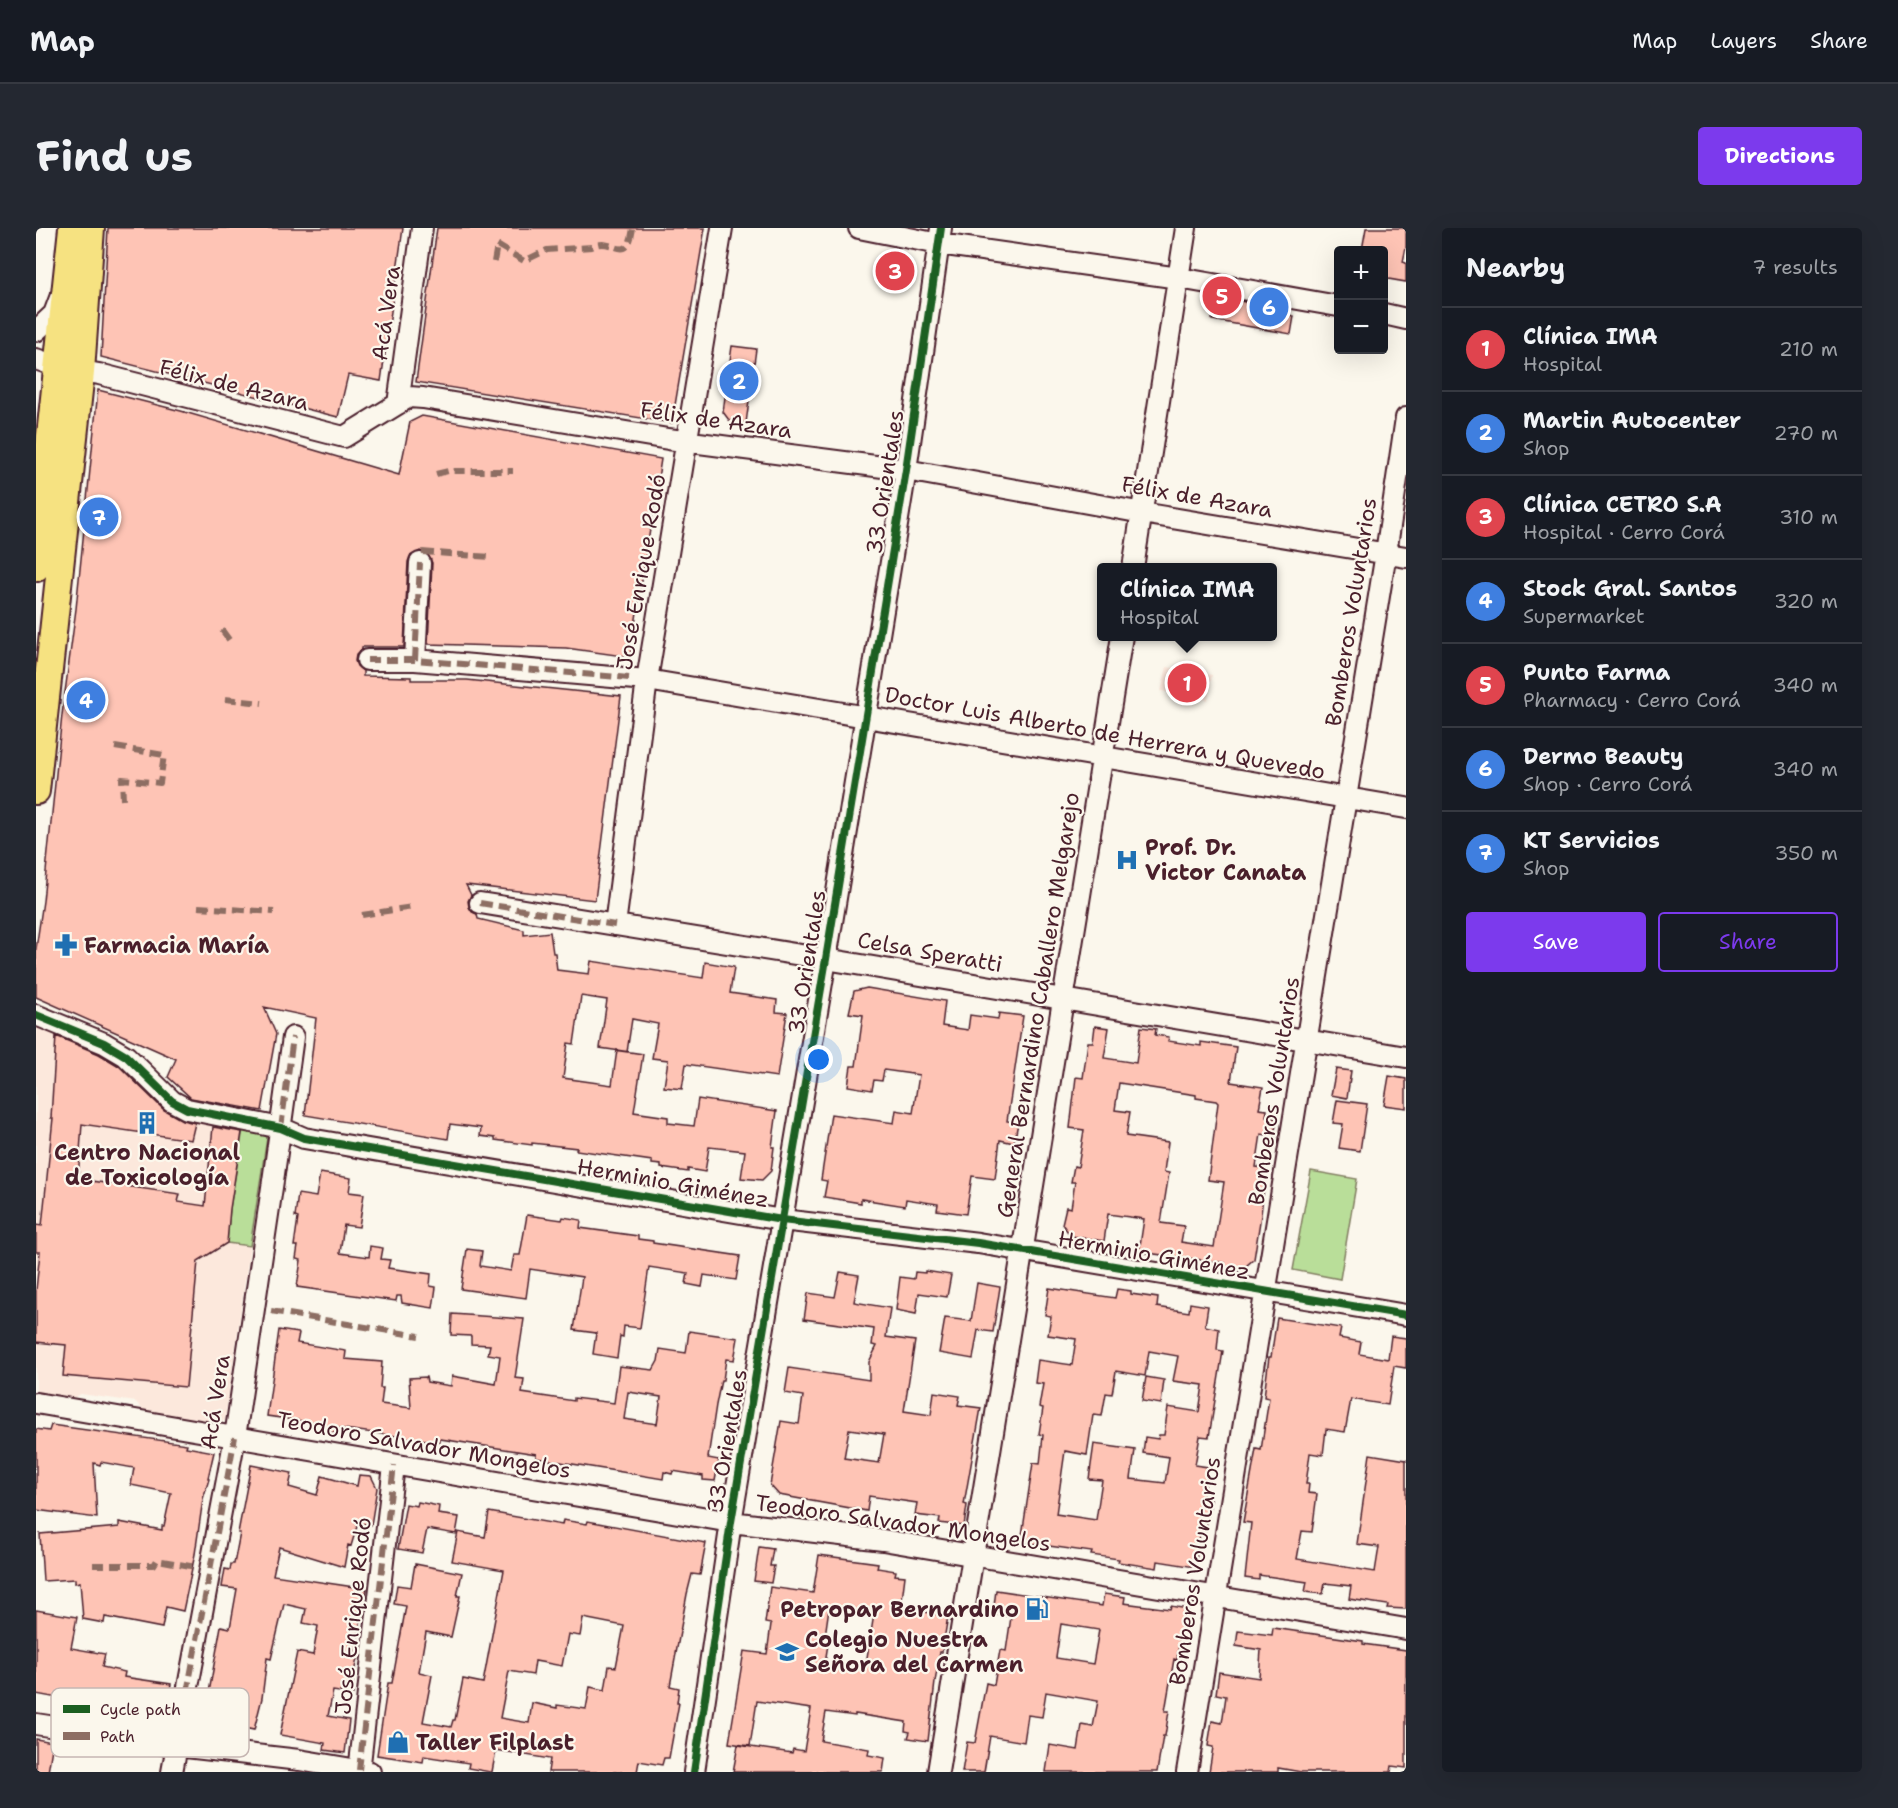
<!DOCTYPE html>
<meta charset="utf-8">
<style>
body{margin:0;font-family:"Shantell Sans",sans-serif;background:#242831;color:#f1f3f6}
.controls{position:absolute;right:18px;top:18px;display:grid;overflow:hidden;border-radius:6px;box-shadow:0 6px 24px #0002}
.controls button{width:54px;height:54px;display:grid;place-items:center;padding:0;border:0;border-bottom:2px solid #363941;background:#171b24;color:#f1f3f6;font:30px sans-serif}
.you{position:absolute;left:783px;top:832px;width:21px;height:21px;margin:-15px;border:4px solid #fff;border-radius:50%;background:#1a73e8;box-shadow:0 0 0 9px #1a73e833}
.badge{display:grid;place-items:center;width:39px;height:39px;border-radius:50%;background:#7c3aed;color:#fff;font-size:20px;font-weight:700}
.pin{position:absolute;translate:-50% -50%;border:3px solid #fff;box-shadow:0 2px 6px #0006}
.popup{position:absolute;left:1061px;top:335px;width:180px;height:78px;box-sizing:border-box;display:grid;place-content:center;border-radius:6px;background:#171b24;filter:drop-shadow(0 2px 4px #0005);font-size:20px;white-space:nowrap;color:#9ea1a6}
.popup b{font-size:22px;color:#f1f3f6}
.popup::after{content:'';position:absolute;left:50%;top:100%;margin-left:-12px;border:12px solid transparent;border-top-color:#171b24}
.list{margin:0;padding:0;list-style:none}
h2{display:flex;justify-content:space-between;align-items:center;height:78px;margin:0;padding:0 24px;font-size:26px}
h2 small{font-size:20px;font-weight:400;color:#9ea1a6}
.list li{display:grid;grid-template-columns:39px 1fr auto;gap:18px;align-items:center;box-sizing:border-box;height:84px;padding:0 24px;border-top:2px solid #363941}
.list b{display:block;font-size:22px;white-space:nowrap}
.list p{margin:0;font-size:20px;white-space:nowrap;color:#9ea1a6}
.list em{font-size:20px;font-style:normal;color:#9ea1a6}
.actions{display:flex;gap:12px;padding:18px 24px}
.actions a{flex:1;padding:14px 0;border:2px solid #7c3aed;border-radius:6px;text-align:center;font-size:21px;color:#7c3aed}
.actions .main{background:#7c3aed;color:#fff}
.map{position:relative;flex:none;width:1370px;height:1544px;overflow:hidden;border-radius:6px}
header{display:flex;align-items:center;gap:36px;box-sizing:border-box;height:84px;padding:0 30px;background:#171b24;border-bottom:2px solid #363941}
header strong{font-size:28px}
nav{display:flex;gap:33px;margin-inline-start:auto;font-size:21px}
.intro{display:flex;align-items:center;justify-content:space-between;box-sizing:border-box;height:144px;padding:0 36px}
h1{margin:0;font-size:42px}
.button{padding:15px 27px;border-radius:6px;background:#7c3aed;color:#fff;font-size:21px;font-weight:700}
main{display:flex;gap:36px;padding:0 36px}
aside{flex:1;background:#171b24;border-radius:6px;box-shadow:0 6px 24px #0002}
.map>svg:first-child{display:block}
</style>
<header>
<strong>Map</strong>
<nav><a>Map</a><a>Layers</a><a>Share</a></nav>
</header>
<div class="intro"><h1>Find us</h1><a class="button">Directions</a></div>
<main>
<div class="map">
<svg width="1370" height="1544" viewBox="0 0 1370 1544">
<rect width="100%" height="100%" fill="#fbf7ec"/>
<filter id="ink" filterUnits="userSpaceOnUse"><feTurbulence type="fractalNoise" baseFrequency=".0167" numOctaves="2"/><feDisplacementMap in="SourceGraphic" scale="12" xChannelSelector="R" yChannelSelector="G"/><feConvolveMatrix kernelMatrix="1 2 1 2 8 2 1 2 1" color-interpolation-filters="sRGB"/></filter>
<g filter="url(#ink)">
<path fill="#fce8dc" d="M1131 439 1176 447 1172 472 1125 463Z
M0 799 66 825 86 837 207 901 194 981 191 1014 214 1018 189 1192 183 1195 108 1183 100 1174 45 1166 34 1171 0 1165Z"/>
<path fill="#b9de99" stroke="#827e62" stroke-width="1.5" d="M207 901 229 904 231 910 214 1018 191 1015 194 981Z
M1275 943 1321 951 1304 1051 1257 1042Z"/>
<path fill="#fec4b5" stroke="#4a1f2b" stroke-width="1.5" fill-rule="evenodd" d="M72 0H367L345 153 312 147 302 189 65 129Z
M401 0H669L636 195 380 154Z
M1330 0H1370V19L1367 34 1370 35V54L1347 50V22H1326Z
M1180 69 1244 80 1243 85 1258 88 1255 106 1176 92Z
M696 118 720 121 710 195 693 192 687 184Z
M62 162 145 183 363 247 374 194 386 188 625 231 594 429 530 420 392 416 396 335 391 325 384 323 374 328 372 334 368 419H326V421L320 427 319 433 321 438 327 443V448L375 449V452H431L585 468 559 672 430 657 435 667 432 673 433 679 436 684 441 686 442 691 488 702V707L514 704 517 725H519L521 742 553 746 555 733 667 750 669 734 698 739 694 765 741 772 740 784 751 785 741 849 650 836 646 861 628 859 632 832 616 830 622 796 596 791 591 824 564 820 571 772 545 768 538 816 532 815 527 850 576 857 581 822 607 826 598 884 632 889V895L658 898 662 871 741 883 736 919H738L735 943 726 952 705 950 709 923 673 919 669 944 652 941V944L625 940V937L616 936V933L540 922 541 920 496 915V917L459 912V910L444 908 445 900 414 896 412 911 269 887 280 790 228 779 240 806 226 883 155 870 132 849 140 831 0 769V721L7 673 26 487 40 381Z
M831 760 909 773 906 798 932 802 934 787 962 791 963 785 987 788 971 893 982 895 978 915 964 912 959 951 936 948 930 986 901 982 902 976 870 971 869 978 825 971V975L788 969 791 953 785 952 795 886 858 895 860 882 877 885 883 847 848 842 846 853 838 852 836 862 812 858 815 838H820L827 787 813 785 818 763Z
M1059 798 1073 800 1068 830 1100 835 1105 799 1120 801 1119 807 1133 809 1132 813 1165 818V814L1200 819 1195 854 1227 859 1223 881 1231 882 1230 889 1241 891 1238 908 1225 906 1220 939 1230 940 1225 987 1218 1031 1204 1043 1189 1040V1035L1103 1024 1108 991 1072 986 1068 1013 1035 1008 1026 996 1030 979 1035 980 1039 954H1035L1038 938 1042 939 1048 902 1034 900 1040 849 1047 850 1052 814H1057ZM1083 855 1160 867V870L1180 873 1182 875 1172 952 1188 954 1178 1019 1145 1014 1148 998 1125 995 1133 945 1128 944 1132 914 1090 908 1094 884 1079 882Z
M20 808 63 826 83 838 128 882 146 892 159 895 155 912 46 896 42 951 144 966 142 974 169 978 177 899 206 904 194 981 191 1015 162 1033 150 1159 27 1148 30 1117 0 1114V1062L4 1024H0V997L6 998 17 890H15Z
M1300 841 1315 843 1311 870 1295 867Z
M1353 848 1370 851V880L1348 877Z
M1301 872 1331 876 1324 923 1303 920 1307 896 1297 895Z
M284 945 315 950 313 964 328 966 323 999 308 997 304 1025 333 1029 334 1018 347 1020 345 1031 354 1032 352 1040 395 1046 394 1058 400 1059 397 1080 366 1075 365 1068H361L360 1073 261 1059 265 1032 260 1031 262 1018H258L262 990 259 989 262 966 280 969Z
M491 987 526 992 527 989 545 992 544 1000 602 1008V1011L617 1013V1015L704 1028 700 1052 668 1047 666 1059 650 1056 652 1045 613 1039 604 1100 588 1098 587 1109 584 1108 581 1130 557 1126 560 1105 538 1102 546 1049 494 1041 490 1070 425 1061 431 1021 446 1023 444 1038 475 1043 478 1027H484Z
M889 1043 915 1047 911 1069 883 1065 880 1086 860 1082 864 1049 878 1051 879 1044 889 1045Z
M804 1044 823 1047 818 1074 854 1080 850 1109 879 1113 868 1183 895 1187 898 1164 924 1168 922 1177 945 1180 928 1276 931 1277 928 1298 903 1295 904 1290 879 1287 881 1275 833 1268 831 1283 743 1267 734 1257 745 1193 763 1196 767 1168 749 1165 753 1140 833 1152V1134L841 1118 836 1117 838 1101 768 1091 772 1065 799 1069ZM813 1201 848 1206 843 1235 808 1230Z
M941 1055 964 1059 957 1104 942 1102 937 1131 903 1125 909 1090 935 1093Z
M1013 1060 1079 1070 1081 1061 1095 1063V1066L1122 1070 1121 1079 1153 1084 1154 1075 1172 1078 1169 1098 1183 1101 1181 1122 1187 1123 1173 1209 1164 1208 1159 1237 1172 1239 1167 1271 1175 1272 1169 1305H1164L1159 1339 1122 1333 1121 1340 1082 1334 1083 1331 1055 1327 1056 1324 985 1314 997 1235 1004 1236 1007 1207 1003 1206 1007 1180 1003 1179 1007 1156 999 1155 1002 1132 1036 1137 1040 1111 1012 1107 1015 1088 1009 1087ZM1113 1123 1142 1128 1137 1153 1167 1157 1163 1184 1132 1179 1128 1207H1123L1122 1211 1109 1209 1107 1225 1133 1229 1129 1255 1095 1251 1099 1222 1058 1216 1053 1251 1066 1252 1060 1292 1020 1286 1029 1223 1051 1227 1057 1187 1066 1188 1070 1165 1076 1166 1080 1143 1109 1148Z
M416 1086 488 1091 479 1150 488 1151 486 1165 538 1173V1170L578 1175 583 1138 617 1142 622 1133 624 1121 650 1125 653 1103 702 1110 698 1132 690 1131 687 1152H685L680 1177 672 1230 683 1232 679 1253 667 1252V1248L637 1243 636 1246 628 1244 627 1251 592 1245 500 1230V1226L404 1211V1214L301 1200 300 1205 286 1203 287 1196 231 1188 243 1102 263 1105 261 1115 310 1123 309 1131 346 1134 344 1160H347L345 1176 375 1180 373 1150 390 1149 391 1154 415 1158 416 1148 460 1156 464 1128 452 1126 454 1117 435 1116V1108L415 1107ZM592 1164 625 1169 621 1196 588 1191Z
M1241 1090 1305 1100 1303 1110 1325 1114 1323 1126 1352 1131 1355 1108 1370 1110V1140L1358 1138 1352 1177 1315 1171 1309 1204 1290 1201 1287 1227 1274 1225 1270 1256H1273L1272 1265 1281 1266 1276 1304 1266 1303 1261 1331 1339 1344 1343 1319 1321 1316 1334 1226 1370 1232V1381L1351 1380 1352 1377 1313 1371 1315 1358 1289 1355 1287 1366 1269 1364 1271 1354 1223 1347V1352L1209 1350 1215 1295 1207 1294 1220 1221 1225 1222 1233 1170 1228 1169 1233 1129H1235Z
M1110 1149 1128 1152 1125 1176 1106 1173Z
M15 1197 151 1216 150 1219 178 1224 172 1250 173 1251 167 1271 159 1326 147 1383 130 1379 126 1400 69 1389 68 1395 47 1391 44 1354 39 1355V1351L7 1353 4 1306 83 1299V1294L126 1302V1298H128L135 1265 95 1257 98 1240 65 1234 64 1237 58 1235 61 1290 0 1282V1201L13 1203Z
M215 1237 256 1245 253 1259 281 1267 286 1248 321 1258 323 1247 335 1248 341 1260 335 1297 322 1295 315 1318 312 1317 308 1339 243 1319 237 1347 331 1361 322 1407 320 1425 322 1426 317 1449V1466L297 1463 292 1488 313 1492 309 1525 288 1522 289 1515 244 1507 261 1424 277 1427 282 1398 267 1395 270 1381 248 1376 235 1431 231 1430 226 1470 218 1502 168 1492 185 1398 194 1400 201 1361 186 1359 189 1341 194 1342 195 1336H198L204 1305H202Z
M382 1274 403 1278 402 1286 423 1289 420 1306 391 1301 386 1325 362 1321 370 1276 381 1278Z
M453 1284 526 1297 527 1292 551 1296 552 1293 670 1315 664 1347 656 1346 651 1366 634 1458 643 1460 641 1475H643L633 1530H628L626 1537 603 1533 601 1544H512L514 1531 460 1522 456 1544H454L432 1540 433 1535 388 1528 387 1534 341 1527 352 1455H356L370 1378 358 1376 361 1357 375 1359 379 1336 426 1345 421 1368H424L415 1409 390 1404 383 1444 396 1447 387 1494 415 1499 417 1492H419L427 1451 447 1455 468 1342 416 1333 422 1304 449 1309ZM547 1390 588 1398 580 1439 573 1438 569 1462 554 1459 550 1481 521 1477V1480L496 1475 493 1495 464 1490 473 1443 497 1447 499 1433 526 1438 532 1406 544 1408Z
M723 1319 737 1321 734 1338H738L735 1355 718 1353Z
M783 1327 842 1335 841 1340 860 1343 859 1347 869 1348 865 1380 912 1388 906 1424H904L899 1454 892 1513 872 1510 874 1504 869 1503 870 1494 819 1486V1488L790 1484 785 1513 833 1521 832 1527 849 1530 847 1544H697L702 1517 756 1525 757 1521 768 1523 775 1481 721 1473 714 1518 693 1515 708 1423 731 1426 735 1396 729 1395 734 1359 777 1365ZM793 1380 838 1386 829 1442 789 1435 792 1416 788 1415Z
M960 1362 1066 1378 1068 1366 1089 1369 1088 1375 1134 1381 1135 1378 1152 1381 1147 1410 1144 1409 1141 1432 1138 1431 1129 1483H1133L1129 1508H1127L1121 1544H1010L1014 1517 1042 1522 1046 1497 1057 1499 1062 1473 1010 1464 1006 1489 992 1487 988 1514 954 1508 948 1544H926L931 1514 939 1515 950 1455 958 1457 964 1422 970 1423 975 1389 957 1386ZM1025 1396 1063 1402 1057 1436 1020 1430Z
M0 1382 41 1389 35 1420 69 1426 66 1439 89 1444 88 1449 135 1456 129 1490 0 1466Z
M1237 1400 1327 1413V1416L1370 1422V1540L1356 1538 1355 1544H1265L1242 1540V1544H1173L1177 1519 1172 1518 1176 1493 1186 1495 1190 1468 1180 1466 1183 1444 1223 1450 1225 1422 1200 1418 1202 1403 1236 1407Z
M0 1511 17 1514 12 1544H0Z"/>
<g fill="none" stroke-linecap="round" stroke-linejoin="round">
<g stroke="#4a1f2b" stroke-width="24">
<path id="minor" d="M823 0 903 16 1143 50 1302 78
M1348 86 1370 91
M0 103 18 86 24 70
M0 131 22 139 63 146 308 209 373 169 387 170 632 211 870 242 1118 287 1370 329
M362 176 386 0
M1097 340 1150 0
M331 432H379L611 452 1370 580
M379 432 384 335
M444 675 790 731 1370 829
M579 697 611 452 686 0
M0 787 68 815 90 828 136 873 151 881 245 900 268 910 746 992 942 1015 1370 1087
M0 1175 695 1294 847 1312 1370 1401
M0 1496 141 1518 263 1532 334 1544
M136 1544 199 1209 238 946 257 809
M323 1544 358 1237
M658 1544 695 1294 790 731 870 242 905 0
M902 1544 1086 408
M1151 1544 1350 325 1370 190"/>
</g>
<g stroke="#4a1f2b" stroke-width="30">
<path id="major" d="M0 340 36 0
M0 563 45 144 55 0"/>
</g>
<use href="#minor" stroke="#fbf7ec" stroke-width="20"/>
<use href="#major" stroke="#f6e281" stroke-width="26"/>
<path stroke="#8d6e63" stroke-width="6" stroke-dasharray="12 6" stroke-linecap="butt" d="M458 34 461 17 488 33 511 22 556 19C577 6 591 41 597 0
M400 246 412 243H477
M386 324 454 329
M186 402 194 413
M331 432H379L593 450
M379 432 384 335
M189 471 226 475
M79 519 128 527 124 555 86 551 87 572
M444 675 579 697
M162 679 238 684
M326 687 376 679
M245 900 257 809
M235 1083 383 1108
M57 1337H118L121 1332 160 1339
M141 1518 199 1209
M323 1542 358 1237"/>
<g stroke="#fbf7ec" stroke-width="11">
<path id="cycleway" d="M0 787 68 815 90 828 136 873 151 881 245 900 268 910 746 992 942 1015 1370 1087
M658 1544 695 1294 790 731 870 242 905 0"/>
</g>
<use href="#cycleway" stroke="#1b5e20" stroke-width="8"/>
</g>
</g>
<defs>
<g id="hospital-bare" transform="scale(1.8)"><path d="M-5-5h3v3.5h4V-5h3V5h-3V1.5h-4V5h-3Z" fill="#1f6fb2" stroke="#fbf7ec" stroke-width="2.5" paint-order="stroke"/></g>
<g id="pharmacy-bare" transform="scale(1.8)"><path d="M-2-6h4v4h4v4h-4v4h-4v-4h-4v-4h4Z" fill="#1f6fb2" stroke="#fbf7ec" stroke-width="2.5" paint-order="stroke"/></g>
<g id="building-bare" transform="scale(1.8)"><path d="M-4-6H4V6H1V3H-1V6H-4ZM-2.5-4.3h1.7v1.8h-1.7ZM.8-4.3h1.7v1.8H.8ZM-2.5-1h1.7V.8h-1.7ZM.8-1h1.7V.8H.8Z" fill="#1f6fb2" stroke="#fbf7ec" stroke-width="2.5" paint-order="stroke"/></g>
<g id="fuel-bare" transform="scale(1.8)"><path d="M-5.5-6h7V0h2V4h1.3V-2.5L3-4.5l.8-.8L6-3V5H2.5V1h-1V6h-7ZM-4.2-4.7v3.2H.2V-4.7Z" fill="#1f6fb2" stroke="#fbf7ec" stroke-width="2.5" paint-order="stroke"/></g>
<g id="school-bare" transform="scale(1.8)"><path d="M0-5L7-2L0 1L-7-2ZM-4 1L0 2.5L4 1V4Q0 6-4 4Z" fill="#1f6fb2" stroke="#fbf7ec" stroke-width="2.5" paint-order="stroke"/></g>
<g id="shop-bare" transform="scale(1.8)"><path d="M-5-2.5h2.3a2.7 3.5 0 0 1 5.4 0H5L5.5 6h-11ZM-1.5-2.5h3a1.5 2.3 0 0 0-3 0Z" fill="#1f6fb2" stroke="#fbf7ec" stroke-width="2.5" paint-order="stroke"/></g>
</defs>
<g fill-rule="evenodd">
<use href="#hospital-bare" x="1091" y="632"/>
<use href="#pharmacy-bare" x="30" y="717"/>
<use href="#building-bare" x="111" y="895"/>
<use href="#fuel-bare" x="1001" y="1381"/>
<use href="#school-bare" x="751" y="1424"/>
<use href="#shop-bare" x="362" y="1514"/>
</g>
<g text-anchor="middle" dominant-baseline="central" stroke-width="4.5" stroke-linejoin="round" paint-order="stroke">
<g font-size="22" fill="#4a1f2b" stroke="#fbf7ec">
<text transform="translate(350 85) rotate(-82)">Acá Vera</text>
<text transform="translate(198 157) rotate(14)">Félix de Azara</text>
<text transform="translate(680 192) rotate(8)">Félix de Azara</text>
<text transform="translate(849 254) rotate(-81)">33 Orientales</text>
<text transform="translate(1161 269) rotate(10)">Félix de Azara</text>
<text transform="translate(605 344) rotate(-80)">José Enrique Rodó</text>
<text transform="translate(1315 384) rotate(-81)">Bomberos Voluntarios</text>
<text transform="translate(1069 505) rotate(10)">Doctor Luis Alberto de Herrera y Quevedo</text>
<text transform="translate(894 724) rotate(10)">Celsa Speratti</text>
<text transform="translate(771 734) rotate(-81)">33 Orientales</text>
<text transform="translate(1002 777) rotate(-81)">General Bernardino Caballero Melgarejo</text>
<text transform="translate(1238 863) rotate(-81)">Bomberos Voluntarios</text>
<text transform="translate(637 955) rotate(10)">Herminio Giménez</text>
<text transform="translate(1118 1027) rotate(10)">Herminio Giménez</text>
<text transform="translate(179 1174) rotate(-81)">Acá Vera</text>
<text transform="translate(691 1213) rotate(-80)">33 Orientales</text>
<text transform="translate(388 1217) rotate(10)">Teodoro Salvador Mongelos</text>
<text transform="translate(867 1295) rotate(8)">Teodoro Salvador Mongelos</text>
<text transform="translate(1159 1343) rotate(-81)">Bomberos Voluntarios</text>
<text transform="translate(317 1388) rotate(-84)">José Enrique Rodó</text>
</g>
<g font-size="22" font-weight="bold" fill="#4a1f2b" stroke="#fbf7ec" text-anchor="start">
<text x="1109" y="619">Prof. Dr.<tspan x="1109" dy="25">Victor Canata</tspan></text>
<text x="48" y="717">Farmacia María</text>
<text x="111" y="924" text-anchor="middle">Centro Nacional<tspan x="111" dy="25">de Toxicología</tspan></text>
<text x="983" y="1381" text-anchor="end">Petropar Bernardino</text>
<text x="769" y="1411">Colegio Nuestra<tspan x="769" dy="25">Señora del Carmen</tspan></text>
<text x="380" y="1514">Taller Filplast</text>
</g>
</g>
<rect x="15" y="1460" width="198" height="69" rx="9" fill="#fbf7ec" stroke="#c6b6b2" stroke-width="1.5"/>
<rect x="27" y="1477" width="27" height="8" fill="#1b5e20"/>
<rect x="27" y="1504" width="27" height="8" fill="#8d6e63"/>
<g font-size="16" fill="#4a1f2b">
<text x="64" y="1487">Cycle path</text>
<text x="64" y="1514">Path</text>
</g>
</svg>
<div class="controls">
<button>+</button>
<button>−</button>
</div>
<div class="you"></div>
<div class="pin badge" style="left:1151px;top:455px;background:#e0444e">1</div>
<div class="popup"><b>Clínica IMA</b>Hospital</div>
<div class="pin badge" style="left:703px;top:153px;background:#3f7fe0">2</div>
<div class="pin badge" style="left:859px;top:43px;background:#e0444e">3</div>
<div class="pin badge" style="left:50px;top:472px;background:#3f7fe0">4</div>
<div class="pin badge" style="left:1186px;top:68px;background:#e0444e">5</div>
<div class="pin badge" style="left:1233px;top:79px;background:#3f7fe0">6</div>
<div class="pin badge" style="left:63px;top:289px;background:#3f7fe0">7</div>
</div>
<aside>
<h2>Nearby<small>7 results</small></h2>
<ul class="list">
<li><span class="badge" style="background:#e0444e">1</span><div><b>Clínica IMA</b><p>Hospital</p></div><em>210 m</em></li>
<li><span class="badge" style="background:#3f7fe0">2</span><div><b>Martin Autocenter</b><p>Shop</p></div><em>270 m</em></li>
<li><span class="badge" style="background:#e0444e">3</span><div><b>Clínica CETRO S.A</b><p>Hospital · Cerro Corá</p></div><em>310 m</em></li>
<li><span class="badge" style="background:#3f7fe0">4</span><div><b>Stock Gral. Santos</b><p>Supermarket</p></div><em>320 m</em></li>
<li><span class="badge" style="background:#e0444e">5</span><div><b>Punto Farma</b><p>Pharmacy · Cerro Corá</p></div><em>340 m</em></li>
<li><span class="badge" style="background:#3f7fe0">6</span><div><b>Dermo Beauty</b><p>Shop · Cerro Corá</p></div><em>340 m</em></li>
<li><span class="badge" style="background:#3f7fe0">7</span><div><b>KT Servicios</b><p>Shop</p></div><em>350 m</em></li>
</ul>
<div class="actions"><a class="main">Save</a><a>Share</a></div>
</aside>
</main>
